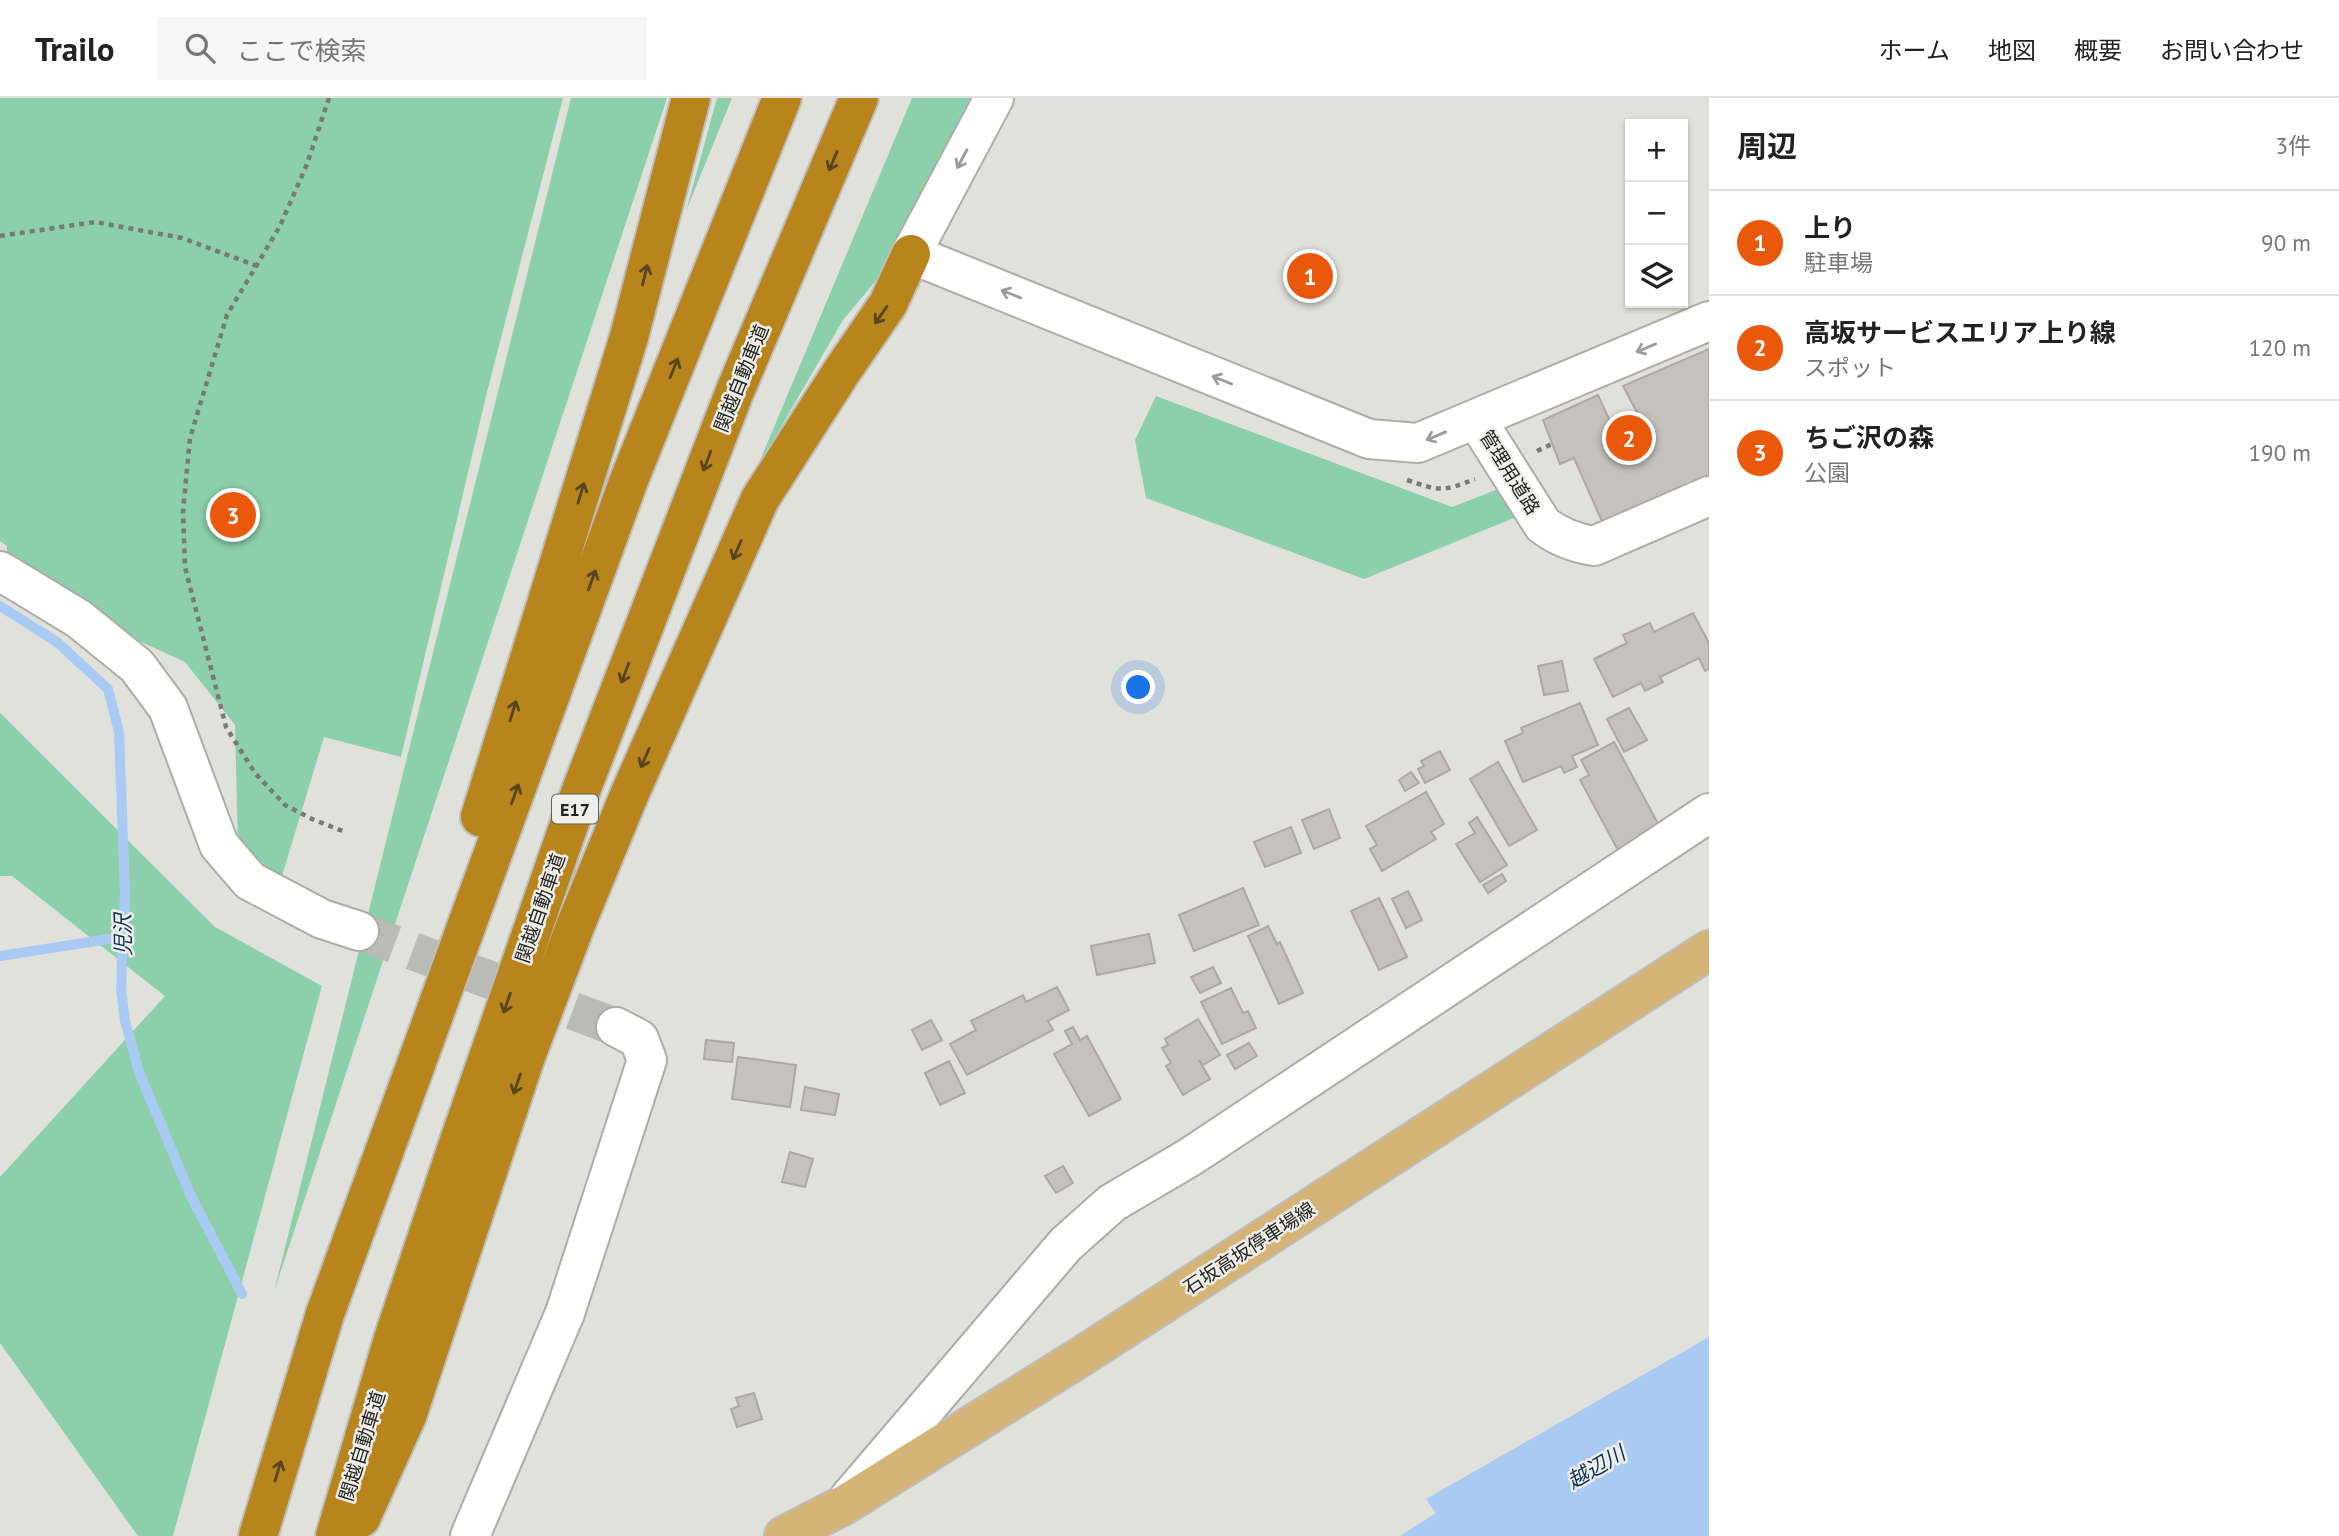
<!DOCTYPE html>
<html lang="ja">
<meta charset="utf-8">
<style>
body{margin:0;font-family:"PT Sans","Noto Sans JP",sans-serif;background:#f6f6f6;color:#222}
.controls{position:absolute;right:21px;top:21px;display:grid;overflow:hidden;border-radius:0px;box-shadow:0 2px 5px #0004}
.controls button{width:63px;height:63px;display:grid;place-items:center;padding:0;border:0;border-bottom:2px solid #e0e0e0;background:#fff;color:#222;font:35px sans-serif}
.you{position:absolute;left:1139px;top:590px;width:24px;height:24px;margin:-18px;border:5px solid #fff;border-radius:50%;background:#1a73e8;box-shadow:0 0 0 10px #1a73e833}
.badge{display:grid;place-items:center;width:46px;height:46px;border-radius:50%;background:#ea580c;color:#fff;font-size:23px;font-weight:700}
.pin{position:absolute;translate:-50% -50%;border:4px solid #fff;box-shadow:0 2px 7px #0006}
.list{margin:0;padding:0;list-style:none}
h2{display:flex;justify-content:space-between;align-items:center;height:91px;margin:0;padding:0 28px;font-size:30px}
h2 small{font-size:23px;font-weight:400;color:#767676}
.list li{display:grid;grid-template-columns:46px 1fr auto;gap:21px;align-items:center;box-sizing:border-box;height:105px;padding:0 28px;border-top:2px solid #e0e0e0}
.list b{display:block;font-size:26px;white-space:nowrap}
.list p{margin:0;font-size:23px;white-space:nowrap;color:#767676}
.list em{font-size:23px;font-style:normal;color:#767676}
.icon{flex:none;width:38px;height:38px;fill:none;stroke:currentColor;stroke-width:2;stroke-linecap:round;stroke-linejoin:round}
.map{position:relative;flex:none;width:1709px;height:1438px;overflow:hidden}
header{display:flex;align-items:center;gap:42px;box-sizing:border-box;height:98px;padding:0 35px;background:#fff;border-bottom:2px solid #e0e0e0}
header strong{font-size:33px}
nav{display:flex;gap:38px;margin-inline-start:auto;font-size:24px}
.search{width:490px;height:63px;background:#f6f6f6;display:flex;align-items:center;gap:18px;box-sizing:border-box;padding:0 24px;border-radius:0px;color:#767676;font-size:26px}
main{display:flex}
aside{flex:1;background:#fff}
.map>svg:first-child{display:block}
</style>
<header>
<strong>Trailo</strong>
<div class="search"><svg class="icon" aria-label="search" viewBox="0 0 24 24"><circle cx="10" cy="10" r="6"/><path d="M15 15l6 6"/></svg>ここで検索</div>
<nav><a>ホーム</a><a>地図</a><a>概要</a><a>お問い合わせ</a></nav>
</header>
<main>
<div class="map">
<svg width="1709" height="1438" viewBox="0 0 1709 1438">
<rect width="100%" height="100%" fill="#e1e1db"/>
<path fill="#8cd0ab" d="M0 0H563L487 294 401 659 324 639 282 778 289 787 238 753 235 627 185 564 126 537 7 458V448L0 443Z
M571 0H667L274 1194Z
M717 0H732L686 113Z
M912 0H978L900 154 843 222 756 372Z
M1156 298 1452 409 1501 390 1519 418 1364 481 1146 400 1135 342Z
M0 615 215 829 322 888 173 1438H138L0 1245V1079L165 898 12 778H0Z"/>
<path fill="#a9cbf3" d="M1709 1239V1438H1400L1436 1415 1426 1401Z"/>
<g fill="none" stroke-linecap="round" stroke-linejoin="round">
<path stroke="#a9cbf3" stroke-width="10" d="M0 508 57 544 108 591 119 634 125 796 121 891 125 923 139 974 191 1098 242 1196
M0 858 122 839"/>
</g>
<path fill="#c5c1bd" stroke="#aca8a4" stroke-width="2" d="M1709 251V384L1604 428 1574 360 1560 366 1543 322 1598 297 1615 334 1641 322 1623 288Z
M1693 515 1709 545V571L1705 573 1699 560 1660 579 1663 584 1645 593 1641 585 1613 599 1594 561 1627 545 1623 537 1650 525 1654 534Z
M1562 563 1568 593 1544 597 1538 568Z
M1580 605 1598 647 1572 658 1577 669 1564 675 1561 668 1523 684 1505 643 1523 635 1521 630Z
M1629 610 1647 642 1624 654 1607 621Z
M1614 644 1661 731 1619 754 1580 682 1589 677 1581 662Z
M1440 653 1450 672 1425 685 1418 671 1424 668 1421 663Z
M1498 664 1537 732 1509 748 1470 681Z
M1411 674 1419 685 1405 693 1399 682Z
M1426 694 1444 726 1431 734 1436 741 1382 773 1370 751 1377 747 1366 728Z
M1329 711 1340 740 1314 751 1302 722Z
M1477 719 1507 767 1480 784 1456 746 1475 735 1469 725Z
M1291 729 1301 755 1265 769 1254 744Z
M1502 776 1506 783 1488 795 1483 787Z
M1243 790 1259 827 1194 853 1179 817Z
M1408 793 1422 822 1406 830 1392 801Z
M1379 800 1407 859 1379 872 1351 813Z
M1268 828 1277 846 1280 844 1303 895 1279 906 1248 838Z
M1149 836 1155 865 1097 877 1091 848Z
M1213 869 1221 885 1200 895 1191 879Z
M1057 889 1069 912 1048 923 1053 932 967 977 950 946 976 932 971 923 1023 897 1026 904Z
M1231 890 1243 915 1248 913 1256 930 1222 946 1201 904Z
M1198 921 1220 957 1203 967 1199 962 1210 981 1183 997 1166 968 1171 965 1162 950 1168 947 1165 941Z
M931 922 942 942 922 952 912 932Z
M1073 929 1080 942 1087 938 1121 1001 1089 1018 1054 956 1072 946 1065 933Z
M706 942 734 945 732 964 704 961Z
M1249 945 1257 958 1235 971 1227 957Z
M738 959 796 967 790 1009 732 1001Z
M949 963 965 995 940 1007 925 975Z
M805 989 839 996 835 1017 801 1012Z
M790 1054 813 1061 805 1089 782 1084Z
M1063 1068 1073 1085 1056 1095 1045 1078Z
M754 1295 762 1321 737 1329 731 1311 739 1308 736 1300Z"/>
<g fill="none" stroke-linecap="round" stroke-linejoin="round">
<path stroke="#bbbbb6" stroke-width="38" stroke-dasharray="38 19" stroke-linecap="butt" d="M359 833 616 929"/>
<g stroke="#adaca7" stroke-width="42">
<path id="minor" d="M994 0 911 156 1369 341 1418 345 1709 223
M1476 321 1543 427C1559 439 1574 445 1594 448L1709 398
M0 473 79 521 137 568 168 610 219 747 250 783 322 821 359 833
M850 1399 1066 1146 1112 1105 1190 1059 1709 715
M470 1438 565 1215 647 962 639 941 616 929"/>
</g>
<g stroke="#bdbdbc" stroke-width="42">
<path id="major" d="M784 1438 844 1407 1082 1258 1709 852"/>
</g>
<g stroke="#bdbdbc" stroke-width="42">
<path id="highway" d="M480 719 629 239 691 0
M361 1420 407 1318 525 961 576 826 630 695 760 401 842 273 888 206 911 156
M258 1438 325 1216 629 382 782 0
M335 1438 393 1241 458 1046 580 695 735 293 859 0"/>
</g>
<path stroke="#797975" stroke-width="4.5" stroke-dasharray="5 5" stroke-linecap="butt" d="M329 0 307 66 280 128 227 217 190 340 183 413 185 469 226 629 255 675 285 707 312 721 345 734
M0 138 95 124 182 140 257 168
M1537 353 1552 346
M1407 382C1439 393 1443 394 1475 381"/>
<use href="#minor" stroke="#fff" stroke-width="38"/>
<use href="#major" stroke="#d4b577" stroke-width="38"/>
<use href="#highway" stroke="#b8841c" stroke-width="38"/>
</g>
<defs><path id="oneway-shaft" d="M-6 0H5M1.5-3L5.5 0L1.5 3" fill="none" stroke-width="1.6" stroke-linecap="round" stroke-linejoin="round" transform="scale(1.75)"/></defs>
<g stroke="#9c9c9b">
<use href="#oneway-shaft" transform="translate(962 61) rotate(118)"/>
<use href="#oneway-shaft" transform="translate(1011 196) rotate(-158)"/>
<use href="#oneway-shaft" transform="translate(1646 250) rotate(157)"/>
<use href="#oneway-shaft" transform="translate(1222 282) rotate(-158)"/>
<use href="#oneway-shaft" transform="translate(1436 338) rotate(157)"/>
</g>
<g stroke="#57451f">
<use href="#oneway-shaft" transform="translate(833 63) rotate(113)"/>
<use href="#oneway-shaft" transform="translate(645 177) rotate(-76)"/>
<use href="#oneway-shaft" transform="translate(881 217) rotate(125)"/>
<use href="#oneway-shaft" transform="translate(674 270) rotate(-68)"/>
<use href="#oneway-shaft" transform="translate(707 363) rotate(111)"/>
<use href="#oneway-shaft" transform="translate(581 395) rotate(-73)"/>
<use href="#oneway-shaft" transform="translate(737 452) rotate(114)"/>
<use href="#oneway-shaft" transform="translate(592 482) rotate(-70)"/>
<use href="#oneway-shaft" transform="translate(625 575) rotate(111)"/>
<use href="#oneway-shaft" transform="translate(513 613) rotate(-73)"/>
<use href="#oneway-shaft" transform="translate(645 660) rotate(114)"/>
<use href="#oneway-shaft" transform="translate(515 696) rotate(-70)"/>
<use href="#oneway-shaft" transform="translate(507 905) rotate(109)"/>
<use href="#oneway-shaft" transform="translate(517 986) rotate(109)"/>
<use href="#oneway-shaft" transform="translate(278 1373) rotate(-73)"/>
</g>
<g text-anchor="middle" dominant-baseline="central" stroke-width="5" stroke-linejoin="round" paint-order="stroke">
<rect fill="#efeee9" stroke="#60605d" stroke-width="2" x="552" y="696.5" width="46" height="29" rx="5"/>
<g font-size="18" font-weight="bold" fill="#232321">
<text x="575" y="711">E17</text>
</g>
<g font-size="19" fill="#232321" stroke="#efeee9">
<text transform="translate(741 280) rotate(-68)">関越自動車道</text>
<text transform="translate(1510 374) rotate(58)">管理用道路</text>
<text transform="translate(540 810) rotate(-71)">関越自動車道</text>
<text transform="translate(1249 1150) rotate(-33)">石坂高坂停車場線</text>
<text transform="translate(362 1348) rotate(-73)">関越自動車道</text>
</g>
<g font-size="21" font-style="italic" fill="#09325b" stroke="#efeee9">
<text transform="translate(123 837) rotate(-91)">児沢</text>
<text transform="translate(1596 1369) rotate(-30)">越辺川</text>
</g>
</g>
</svg>
<div class="controls">
<button>+</button>
<button>−</button>
<button><svg class="icon" aria-label="layers" viewBox="0 0 24 24"><path d="M12 4l9 5-9 5-9-5zM3 14l9 5 9-5"/></svg></button>
</div>
<div class="you"></div>
<div class="pin badge" style="left:1310px;top:178px">1</div>
<div class="pin badge" style="left:1629px;top:340px">2</div>
<div class="pin badge" style="left:233px;top:417px">3</div>
</div>
<aside>
<h2>周辺<small>3件</small></h2>
<ul class="list">
<li><span class="badge">1</span><div><b>上り</b><p>駐車場</p></div><em>90 m</em></li>
<li><span class="badge">2</span><div><b>高坂サービスエリア上り線</b><p>スポット</p></div><em>120 m</em></li>
<li><span class="badge">3</span><div><b>ちご沢の森</b><p>公園</p></div><em>190 m</em></li>
</ul>
</aside>
</main>
